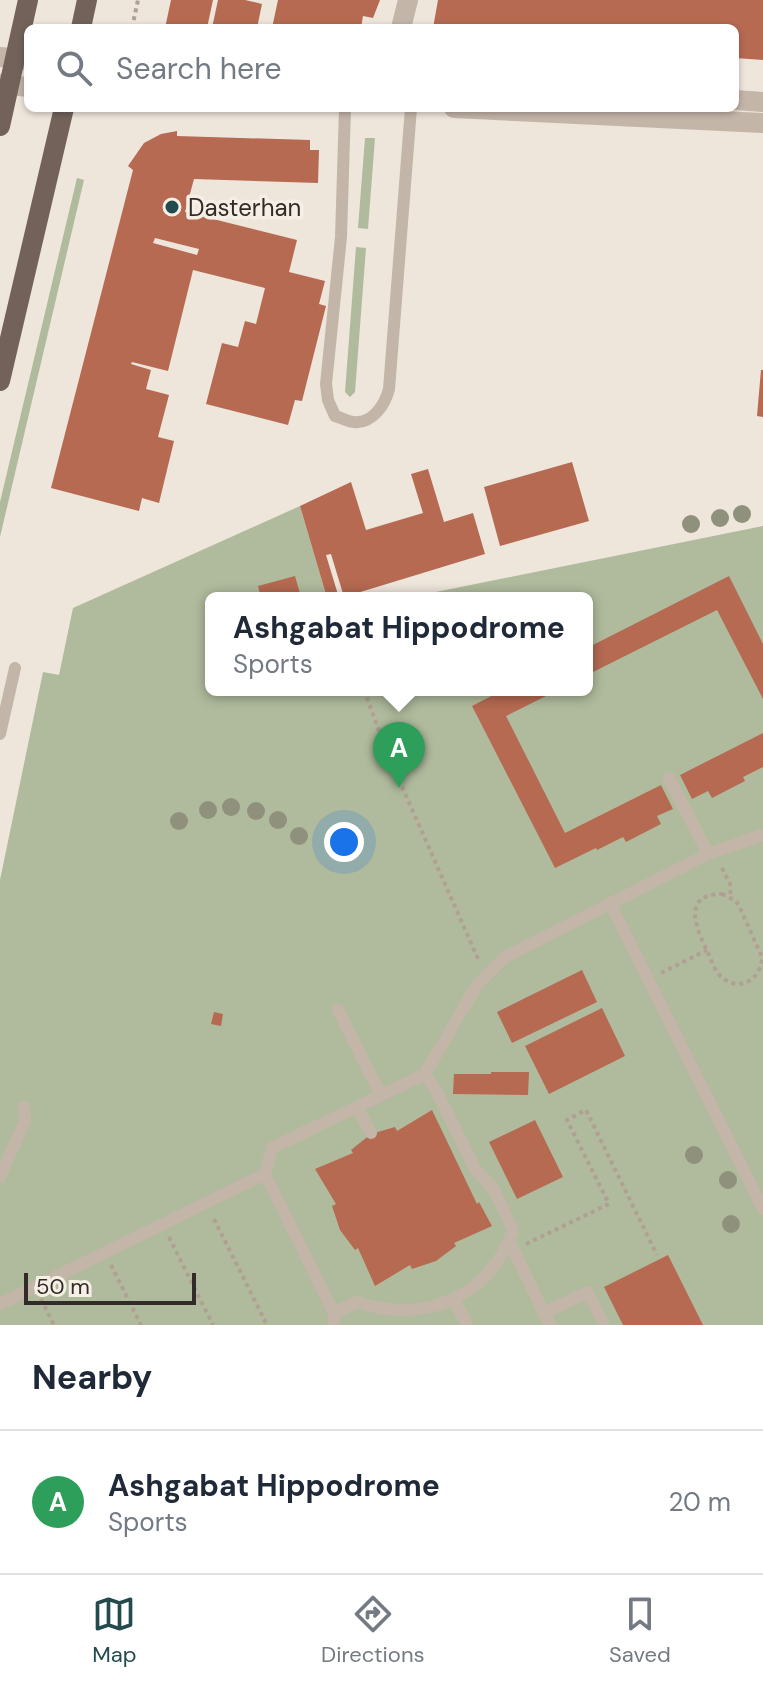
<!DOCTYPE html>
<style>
body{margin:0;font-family:"DM Sans",sans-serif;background:#f2f2f3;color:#1f2937}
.scale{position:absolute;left:24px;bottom:20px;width:172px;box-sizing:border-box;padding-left:8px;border:4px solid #322b27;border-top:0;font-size:22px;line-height:28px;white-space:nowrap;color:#322b27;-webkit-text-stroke:6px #f6efe6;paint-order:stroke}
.you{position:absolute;left:344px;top:842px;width:28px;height:28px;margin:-20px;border:6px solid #fff;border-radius:50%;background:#1a73e8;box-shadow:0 0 0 12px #1a73e833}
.badge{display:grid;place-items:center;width:52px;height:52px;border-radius:50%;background:#234b4e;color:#fff;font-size:26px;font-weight:700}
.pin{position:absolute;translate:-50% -66px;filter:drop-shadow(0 2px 4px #0008)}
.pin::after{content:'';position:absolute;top:42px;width:28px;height:24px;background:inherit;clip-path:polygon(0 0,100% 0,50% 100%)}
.popup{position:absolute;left:205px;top:592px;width:388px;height:104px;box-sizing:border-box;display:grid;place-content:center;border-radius:12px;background:#fff;filter:drop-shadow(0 2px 6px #0005);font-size:26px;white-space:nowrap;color:#747a83}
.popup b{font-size:30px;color:#1f2937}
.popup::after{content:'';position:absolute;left:50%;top:100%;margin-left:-16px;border:16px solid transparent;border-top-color:#fff}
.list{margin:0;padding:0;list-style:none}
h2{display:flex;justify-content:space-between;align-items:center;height:104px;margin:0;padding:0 32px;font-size:34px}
h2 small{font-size:26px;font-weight:400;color:#747a83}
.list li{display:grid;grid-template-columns:52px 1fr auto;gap:24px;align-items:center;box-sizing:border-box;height:144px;padding:0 32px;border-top:2px solid #e0e1e3}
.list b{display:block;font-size:30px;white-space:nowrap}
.list p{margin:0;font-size:26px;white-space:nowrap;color:#747a83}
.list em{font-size:26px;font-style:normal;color:#747a83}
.icon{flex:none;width:44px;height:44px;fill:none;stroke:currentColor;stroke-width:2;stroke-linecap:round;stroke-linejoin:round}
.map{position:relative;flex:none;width:763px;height:1325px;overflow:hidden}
.search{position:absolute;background:#fff;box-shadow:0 2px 6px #0004;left:24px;right:24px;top:24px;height:88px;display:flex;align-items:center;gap:20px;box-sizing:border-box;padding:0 28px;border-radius:12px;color:#747a83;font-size:30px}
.sheet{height:248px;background:#fff}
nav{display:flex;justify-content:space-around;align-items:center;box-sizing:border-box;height:112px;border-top:2px solid #e0e1e3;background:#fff;font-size:22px;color:#747a83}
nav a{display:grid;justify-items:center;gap:4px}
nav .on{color:#234b4e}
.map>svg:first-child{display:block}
</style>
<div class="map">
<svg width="763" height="1325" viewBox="0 0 763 1325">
<rect width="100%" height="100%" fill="#eee5db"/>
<path fill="#b0bb9d" d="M365 138H375L368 229 358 228Z
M77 178 84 180 0 537V502Z
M356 247 366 248 355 392 350 397 345 392Z
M300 506 327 598H211V690H587V598H406L763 526V1325H0V880L43 672 59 675 73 608Z"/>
<path fill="#b56a51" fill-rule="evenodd" d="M171 0H213L207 28H165Z
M218 0H245L262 4 257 28H212Z
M278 0H380L373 18 363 16 361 28H272Z
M438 0H763V60L735 58V28H433Z
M177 131V136L310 140V150H319L318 183 194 179 185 212 297 240 289 272 325 281 319 304 326 306 302 401 295 400 288 425 206 404 222 343 238 347 245 321 256 324 265 288 193 270 168 371 132 362 131 364 151 370 146 389 169 395 158 437 174 441 159 503 142 498 139 511 51 488 133 170 128 166 144 143 161 134ZM155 238 199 249 197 255 153 243Z
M761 370H763V417L757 416Z
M572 462 589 521 500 546 484 487Z
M428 469 444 522 473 513 485 554 344 597 331 554 326 555 339 598H327L300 506 351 482 366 530 423 513 411 474Z
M295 576 301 597 261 598 258 586Z
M729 576 763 644V699L717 610 587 675V648Z
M503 690H558L506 716 565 833 661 785 673 809 657 816 661 824 626 842 623 837 597 850 596 848 555 868 472 706Z
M763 733V767L743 777 745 781 712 798 708 791 692 799 680 775Z
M582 970 597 1002 512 1043 497 1012Z
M602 1008 625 1056 549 1094 525 1046Z
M214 1012 223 1014 221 1026 211 1024Z
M491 1072H529L528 1095 453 1094 454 1074H491Z
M432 1110 477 1204 479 1202 492 1226 454 1243 456 1246 436 1261 412 1269 410 1265 375 1286 358 1248 355 1250 340 1230 332 1206 336 1204 315 1169 353 1153 351 1150 371 1134 395 1127 397 1131Z
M535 1120 563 1177 517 1199 489 1142Z
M668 1255 703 1325H623L604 1287Z"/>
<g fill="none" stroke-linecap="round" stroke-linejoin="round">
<path stroke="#b09f93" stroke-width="4" stroke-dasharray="4 4" stroke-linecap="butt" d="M132 28 138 0
M364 690 388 755 479 961
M722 868 731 886 730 896
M722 894 736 901 740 908 762 957C762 977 742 992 724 979 716 974 712 962 708 953 697 930 680 894 722 894Z
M661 973 707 950
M214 1219 267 1325
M169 1237 213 1325
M526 1244 609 1204 567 1120 586 1110 657 1255
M111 1265 141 1325
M41 1299 54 1325"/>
<path stroke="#c4b5a9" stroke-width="12" d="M345 108 341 237 326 384 328 400 335 416C340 417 348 422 354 422 372 424 385 405 389 389L411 108
M0 734 15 668
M669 778 708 854
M610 903 763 1209
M338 1010 381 1096
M357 1107 371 1133
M265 1174 334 1313V1325
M0 1177 25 1121 24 1107
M509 1241 550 1325
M455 1301 467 1325
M0 1304 265 1174 272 1148 425 1074 477 985 505 957 708 854 763 835
M334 1313 357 1302C424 1325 490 1297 513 1230L493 1188 475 1169 438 1094 425 1074
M544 1313 588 1292 604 1325"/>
<path stroke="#c4b5a9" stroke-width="20" d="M401 28 408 0
M735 100 763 102
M454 108 763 123"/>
<path stroke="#c4b5a9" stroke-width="20" d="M0 57 28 60
M0 84 28 87"/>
<path stroke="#72625a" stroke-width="20" d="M81 28 87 0
M0 126 28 0
M0 381 64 108"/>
</g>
<g fill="#8f917c">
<circle cx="742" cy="514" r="9"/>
<circle cx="720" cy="518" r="9"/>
<circle cx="691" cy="524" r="9"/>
<circle cx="231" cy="807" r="9"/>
<circle cx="208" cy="810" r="9"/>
<circle cx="256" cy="811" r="9"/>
<circle cx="278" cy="820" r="9"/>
<circle cx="179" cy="821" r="9"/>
<circle cx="299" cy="836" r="9"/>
<circle cx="342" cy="853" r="9"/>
<circle cx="694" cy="1155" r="9"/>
<circle cx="728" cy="1180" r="9"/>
<circle cx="731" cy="1224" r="9"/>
</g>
<circle fill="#234b4e" stroke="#f6efe6" stroke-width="3" cx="172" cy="207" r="8"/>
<g text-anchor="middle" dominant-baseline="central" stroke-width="7" stroke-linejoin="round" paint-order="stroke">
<g font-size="24" fill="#322b27" stroke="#f6efe6" text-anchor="start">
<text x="188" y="207">Dasterhan</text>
</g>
</g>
</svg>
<div class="scale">50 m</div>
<div class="you"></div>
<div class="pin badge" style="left:399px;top:788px;background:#2e9e5b">A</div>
<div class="popup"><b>Ashgabat Hippodrome</b>Sports</div>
<div class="search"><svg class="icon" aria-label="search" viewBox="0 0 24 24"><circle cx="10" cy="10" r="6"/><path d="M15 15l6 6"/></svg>Search here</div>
</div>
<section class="sheet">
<h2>Nearby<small></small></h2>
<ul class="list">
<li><span class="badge" style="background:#2e9e5b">A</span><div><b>Ashgabat Hippodrome</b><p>Sports</p></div><em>20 m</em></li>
</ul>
</section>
<nav>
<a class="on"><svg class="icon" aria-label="map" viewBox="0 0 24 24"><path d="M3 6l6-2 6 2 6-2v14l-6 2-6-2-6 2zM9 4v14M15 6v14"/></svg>Map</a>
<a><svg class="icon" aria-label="directions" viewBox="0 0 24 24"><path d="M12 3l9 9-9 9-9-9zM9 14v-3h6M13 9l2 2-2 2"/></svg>Directions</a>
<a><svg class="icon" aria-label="saved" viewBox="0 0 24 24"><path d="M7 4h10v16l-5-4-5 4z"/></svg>Saved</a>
</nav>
